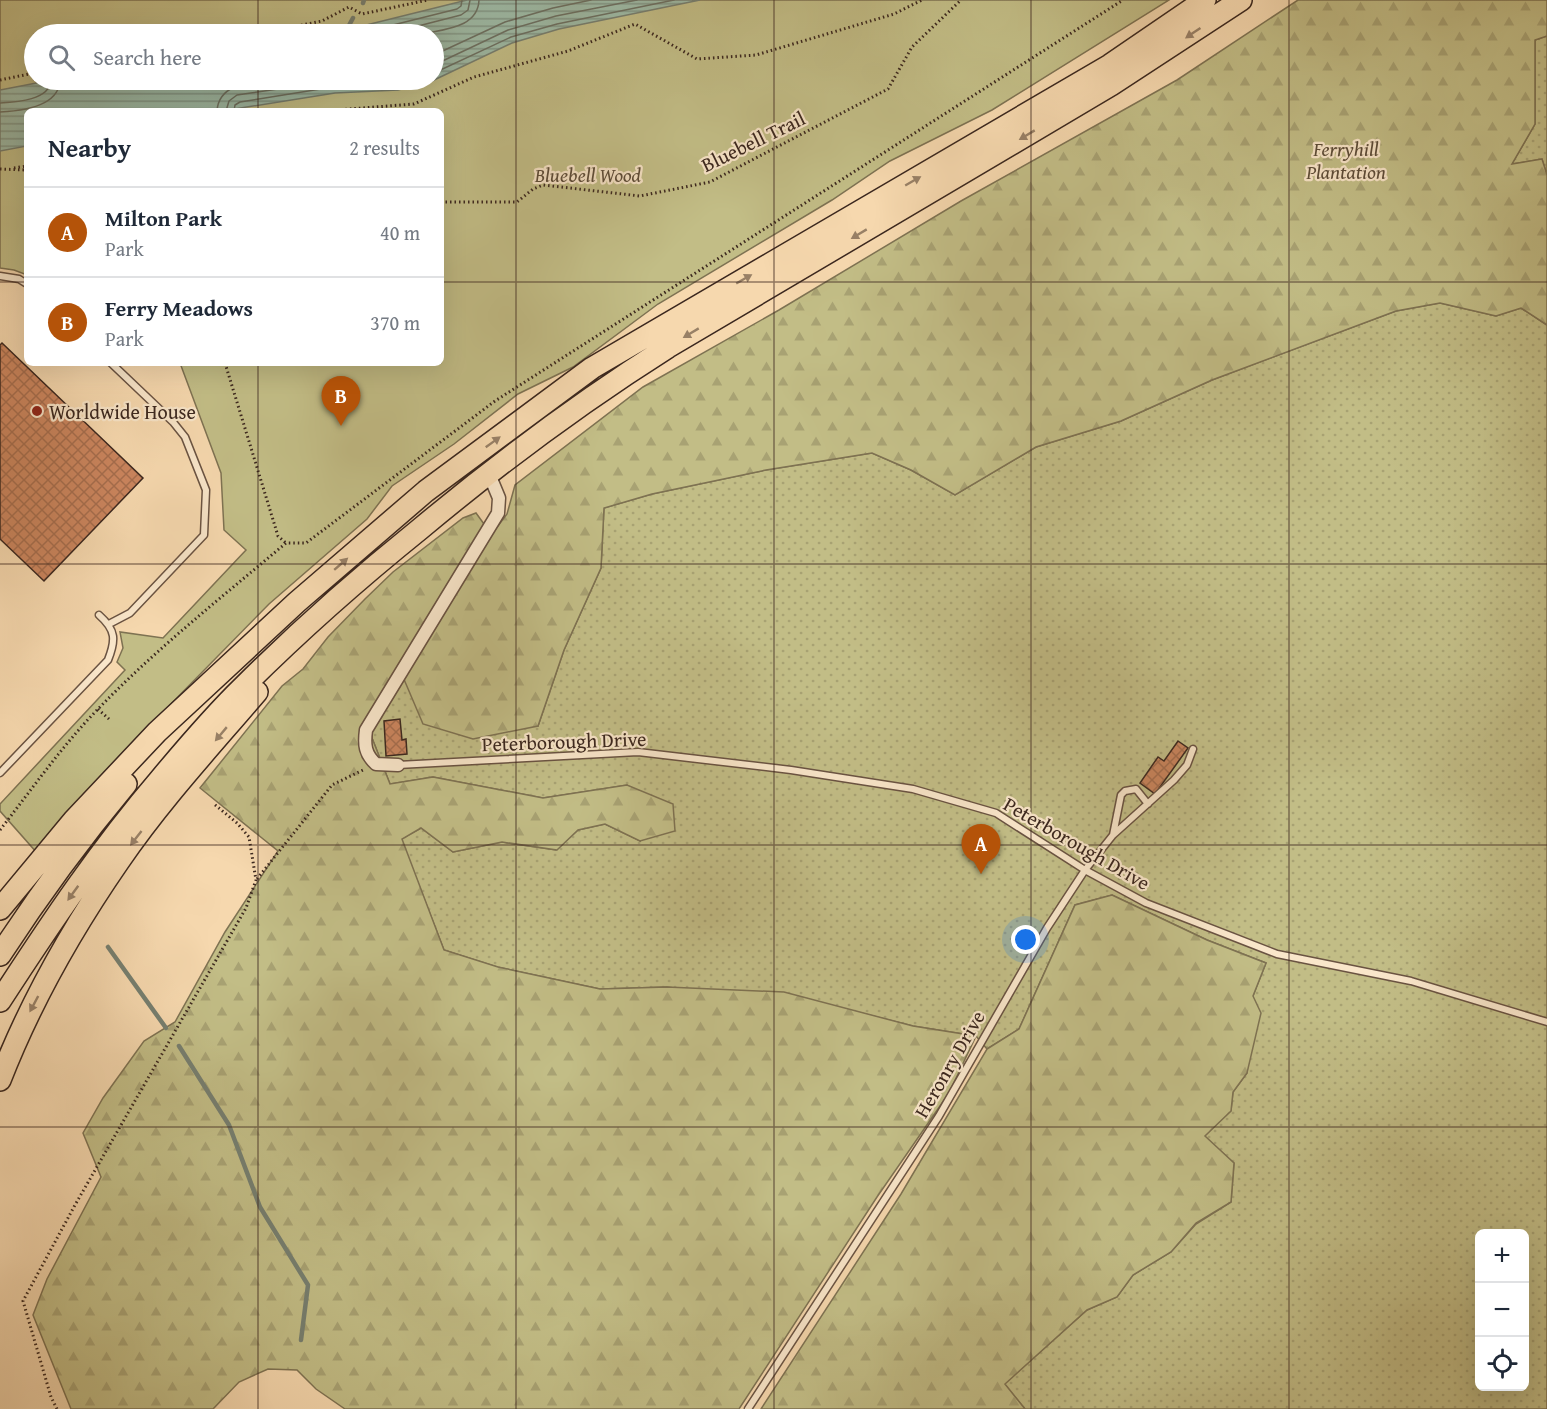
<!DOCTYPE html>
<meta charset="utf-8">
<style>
body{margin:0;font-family:"Gentium Book Plus",serif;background:#f6f6f7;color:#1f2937}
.controls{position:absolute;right:18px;bottom:18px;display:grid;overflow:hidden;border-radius:9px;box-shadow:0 6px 24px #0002}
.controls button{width:54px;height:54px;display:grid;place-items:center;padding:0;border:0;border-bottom:2px solid #e0e1e3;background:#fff;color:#1f2937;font:30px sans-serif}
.you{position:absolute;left:1026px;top:940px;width:21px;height:21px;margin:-15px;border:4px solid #fff;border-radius:50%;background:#1a73e8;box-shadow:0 0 0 9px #1a73e833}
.badge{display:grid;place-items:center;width:39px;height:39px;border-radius:50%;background:#b45309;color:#fff;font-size:20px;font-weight:700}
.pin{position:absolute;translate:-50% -50px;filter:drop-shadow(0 2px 3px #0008)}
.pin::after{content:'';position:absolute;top:32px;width:21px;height:18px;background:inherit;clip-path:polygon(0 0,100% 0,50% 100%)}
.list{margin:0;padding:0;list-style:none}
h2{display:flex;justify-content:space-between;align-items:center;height:78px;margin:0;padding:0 24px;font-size:26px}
h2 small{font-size:20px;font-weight:400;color:#747a83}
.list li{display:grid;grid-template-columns:39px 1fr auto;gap:18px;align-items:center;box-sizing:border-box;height:90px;padding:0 24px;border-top:2px solid #e0e1e3}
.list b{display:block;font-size:22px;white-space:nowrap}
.list p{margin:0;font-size:20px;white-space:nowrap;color:#747a83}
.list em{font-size:20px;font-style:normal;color:#747a83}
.icon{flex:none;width:33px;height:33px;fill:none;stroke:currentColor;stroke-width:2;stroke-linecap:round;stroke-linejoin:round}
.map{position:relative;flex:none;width:1547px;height:1409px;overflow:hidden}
.search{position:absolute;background:#fff;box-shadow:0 6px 24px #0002;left:24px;top:24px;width:420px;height:66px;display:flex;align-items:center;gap:15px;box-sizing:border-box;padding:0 21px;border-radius:33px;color:#747a83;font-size:22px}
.panel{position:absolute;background:#fff;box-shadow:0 6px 24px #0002;left:24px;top:108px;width:420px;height:258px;border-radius:9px}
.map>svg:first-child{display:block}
</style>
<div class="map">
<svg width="1547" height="1409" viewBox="0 0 1547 1409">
<defs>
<pattern id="grass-dots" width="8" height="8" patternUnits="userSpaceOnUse" patternTransform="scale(1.5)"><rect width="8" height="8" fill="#c2bd86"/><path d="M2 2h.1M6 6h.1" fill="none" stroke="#a8a273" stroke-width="1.8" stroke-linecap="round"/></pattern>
<pattern id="forest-firs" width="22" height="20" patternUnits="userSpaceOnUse" patternTransform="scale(1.5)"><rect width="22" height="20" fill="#c2bd86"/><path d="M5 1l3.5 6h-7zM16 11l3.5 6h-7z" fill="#a8a273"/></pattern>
<pattern id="water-rules" width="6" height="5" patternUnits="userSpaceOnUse" patternTransform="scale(1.5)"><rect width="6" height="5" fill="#9dbaa6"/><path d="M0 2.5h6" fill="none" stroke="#819787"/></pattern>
<pattern id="building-cross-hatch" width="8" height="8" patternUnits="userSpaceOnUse" patternTransform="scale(1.5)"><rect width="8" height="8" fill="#cb855e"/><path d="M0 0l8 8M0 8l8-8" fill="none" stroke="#a66d4d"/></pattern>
</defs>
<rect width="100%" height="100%" fill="#f6d8ae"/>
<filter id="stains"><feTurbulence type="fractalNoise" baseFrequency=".00333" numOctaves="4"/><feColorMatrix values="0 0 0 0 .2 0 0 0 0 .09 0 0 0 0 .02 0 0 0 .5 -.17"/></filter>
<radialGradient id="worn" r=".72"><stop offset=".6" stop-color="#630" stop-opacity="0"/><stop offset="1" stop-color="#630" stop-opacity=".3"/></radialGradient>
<path fill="url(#grass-dots)" stroke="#7e7252" stroke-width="1.5" fill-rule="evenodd" d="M1547 36V175L1542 159 1512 164 1535 124V40Z
M1440 303 1496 316 1521 308 1547 325V1409H1025L1004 1384 1087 1310 1117 1297 1133 1275 1171 1252 1196 1224 1231 1202 1234 1163 1204 1136 1231 1111 1233 1092 1247 1073 1253 996 1266 963 1207 940 1112 895 1075 905 1019 1029 987 1049 976 1036 913 1026 861 1013 667 987 600 989 497 967 444 950 401 839 421 828 453 852 502 842 556 850 578 830 605 824 640 841 627 785 543 798 433 777 390 784 372 738 369 722 403 677 538 726 564 650 601 568 604 508 652 494 766 470 872 453 911 470 955 495 1036 447 1121 421 1212 380 1396 311ZM1480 1234H1524V1386H1480Z"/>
<path fill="url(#forest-firs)" stroke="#7e7252" stroke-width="1.5" d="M1298 0H1547V36L1535 40V124L1512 164 1542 159 1547 175V325L1521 308 1496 316 1440 303 1396 311 1212 380 1121 421 1036 447 955 495 911 470 872 453 766 470 652 494 604 508 601 568 564 650 538 726 473 739 423 724 403 677 370 722 372 738 390 784 433 777 543 798 627 785 673 804 675 831 640 841 605 824 578 830 557 850 502 842 453 852 421 828 402 839 444 950 498 967 600 989 667 987 784 992 913 1026 976 1036 949 1093 877 1197 739 1409H345L316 1389 297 1370 268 1369 239 1382 213 1409H71L33 1315 47 1279 101 1177 83 1133 103 1098 144 1041 175 1022 225 932 278 851 200 788 282 686 303 669 328 637 365 599 393 572 463 518 476 513 484 524 498 526 507 514 515 485 643 387 779 310 961 201 1177 80Z
M1112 895 1207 940 1266 963 1253 996 1261 1013 1247 1073 1233 1092 1231 1111 1205 1136 1234 1163 1231 1202 1196 1223 1171 1252 1133 1275 1117 1297 1087 1310 1005 1384 1025 1409H761L901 1194 987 1049 1019 1029 1075 905Z"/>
<path fill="#c2bd86" stroke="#7e7252" stroke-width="1.5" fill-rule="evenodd" d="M0 0H1169L992 110 890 161 832 200 658 304 573 367 518 394 454 444 392 486 367 519 269 604 167 708 38 854 0 811V804L125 670 117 662 123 648 120 632 163 638 246 550 224 530 221 473 180 363H441V111H27V275L14 270 0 268ZM34 34H434V80H34Z"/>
<path fill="url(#water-rules)" stroke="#767f70" stroke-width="1.5" d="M467 0H700L559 29 512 43 432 81 398 90 335 93 222 111H27V146L0 151V90L52 80H434V34H330Z"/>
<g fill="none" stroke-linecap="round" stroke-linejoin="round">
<path stroke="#6c7062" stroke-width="1.5" d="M357 34 457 9 461 6 462 0
M387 34 461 15 468 10 470 0
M423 34C444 29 478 28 479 0
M434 55 505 22 553 8 591 0
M434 65 508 30 556 16 637 0
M434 73 511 37 557 24 674 0
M0 103C17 102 50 100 51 80
M217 111C219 81 255 83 277 80
M226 111 229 101 237 95 340 80
M234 111 235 105 240 102 333 87 397 84 414 80
M0 112C22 111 59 107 60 80"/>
<path stroke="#767f70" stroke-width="4.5" d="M363 3 364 0
M346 31 353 18
M108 947 166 1028
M179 1046 229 1125 260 1207 308 1285 301 1340"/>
</g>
<path fill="url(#building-cross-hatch)" stroke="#3b271e" stroke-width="1.5" d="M2 343 143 478 44 581 0 539V345Z
M400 719 402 740 406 739 407 754 386 756 384 721Z
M1178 741 1188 748 1155 794 1140 783 1158 757 1164 761Z"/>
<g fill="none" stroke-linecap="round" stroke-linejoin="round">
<g stroke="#6a5342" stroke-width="9">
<path id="lane" d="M0 276 19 279 27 284
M109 624 130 613 204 535 206 490 185 437 173 422 111 363
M398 765 638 752 791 770 913 789 996 813 1085 870 1146 903 1277 954 1411 981 1547 1022
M0 773 108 660C116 640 116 630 99 615
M1113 835 1121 795 1125 791 1136 789 1148 804
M748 1409 939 1116 1047 928 1085 870 1113 835 1174 780 1187 765 1193 749"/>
</g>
<g stroke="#6a5342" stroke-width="15">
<path id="street" d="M398 765 376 764C365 754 364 745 366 730L498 513 499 498 489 474"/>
</g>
<g stroke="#3b271e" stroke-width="24">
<path id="highway" d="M0 909 74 820 157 732 297 602 426 491 592 368 1110 65 1205 0
M0 955C39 895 80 839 126 784
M0 1001C50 924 101 848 161 778 187 747 214 715 243 687 299 631 358 579 420 529 499 463 581 402 668 347L1111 85 1241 0
M0 1080C30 1003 72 929 119 861 160 801 210 747 257 692"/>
</g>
<path stroke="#3b271e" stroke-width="3" stroke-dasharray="1.5 3" stroke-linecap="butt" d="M257 34 322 21 349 7 362 14 428 0
M0 80 34 73
M323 111 414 104 474 77 568 51 635 24 697 59 756 55 894 14 922 0
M14 168 27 166
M0 169 27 170
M441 202H517L533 189 543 185 640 196 710 182 888 89 912 47 961 0
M225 363 278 536 286 543
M98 709 109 719
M0 830C32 789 62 746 98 709 156 649 222 597 286 543H306L495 401 1123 0
M257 879 332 785 363 770
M57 1409 51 1397 23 1301 75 1205 246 908 256 880 249 837 237 823 214 804"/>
<use href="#lane" stroke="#f9e6ca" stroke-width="6"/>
<use href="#street" stroke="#f9e6ca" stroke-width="12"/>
<use href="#highway" stroke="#f6d8ae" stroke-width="21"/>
</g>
<defs><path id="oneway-solid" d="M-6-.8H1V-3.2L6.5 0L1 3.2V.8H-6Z" transform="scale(1.5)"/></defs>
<g fill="#988066">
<use href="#oneway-solid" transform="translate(1193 33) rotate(146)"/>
<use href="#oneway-solid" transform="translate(1027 135) rotate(149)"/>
<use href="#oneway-solid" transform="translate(913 181) rotate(-30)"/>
<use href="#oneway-solid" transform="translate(859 234) rotate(149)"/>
<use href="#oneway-solid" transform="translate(744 279) rotate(-30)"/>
<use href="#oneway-solid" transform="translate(691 333) rotate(149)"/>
<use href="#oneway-solid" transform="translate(493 442) rotate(-36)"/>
<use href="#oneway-solid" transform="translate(341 564) rotate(-41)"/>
<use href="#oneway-solid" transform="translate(221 734) rotate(130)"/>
<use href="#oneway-solid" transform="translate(136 838) rotate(128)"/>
<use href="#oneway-solid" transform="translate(73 893) rotate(126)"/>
<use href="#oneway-solid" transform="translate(34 1004) rotate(118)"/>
</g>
<path fill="none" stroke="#3b271e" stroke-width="1.5" stroke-opacity="0.55" d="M258 0V34M516 0V1409M774 0V1409M1031 0V1409M1289 0V1409M258 80V111M0 282H27M441 282H1547M258 363V1409M0 564H1547M0 845H1547M0 1127H1547"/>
<circle fill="#8f2418" stroke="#f9e6ca" stroke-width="2" cx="37" cy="411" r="6"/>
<g text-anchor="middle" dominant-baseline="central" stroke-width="4.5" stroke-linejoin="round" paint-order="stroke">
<g font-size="20" fill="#3b271e" stroke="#f9e6ca">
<text transform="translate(753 141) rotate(-26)">Bluebell Trail</text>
<text transform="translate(564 741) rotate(-2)">Peterborough Drive</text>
<text transform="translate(1077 843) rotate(30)">Peterborough Drive</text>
<text transform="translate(949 1064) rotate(-60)">Heronry Drive</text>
</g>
<g font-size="20" font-style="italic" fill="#5d4c38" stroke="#f9e6ca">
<text x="1346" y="148">Ferryhill<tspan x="1346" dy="23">Plantation</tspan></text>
<text x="588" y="174">Bluebell Wood</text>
</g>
<g font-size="20" fill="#3b271e" stroke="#f9e6ca" text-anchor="start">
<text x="49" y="411">Worldwide House</text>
</g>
</g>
<rect width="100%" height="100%" filter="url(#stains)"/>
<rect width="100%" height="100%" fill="url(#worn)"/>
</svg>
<div class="controls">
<button>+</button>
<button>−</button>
<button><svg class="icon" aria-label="locate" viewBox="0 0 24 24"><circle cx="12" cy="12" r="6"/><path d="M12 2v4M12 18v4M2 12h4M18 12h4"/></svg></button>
</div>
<div class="you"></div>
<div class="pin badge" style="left:981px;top:874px">A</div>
<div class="pin badge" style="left:341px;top:426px">B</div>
<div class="search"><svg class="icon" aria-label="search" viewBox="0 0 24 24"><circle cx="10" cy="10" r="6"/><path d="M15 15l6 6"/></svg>Search here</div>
<section class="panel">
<h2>Nearby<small>2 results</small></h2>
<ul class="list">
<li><span class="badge">A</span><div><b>Milton Park</b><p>Park</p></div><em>40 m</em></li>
<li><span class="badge">B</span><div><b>Ferry Meadows</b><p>Park</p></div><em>370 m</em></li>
</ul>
</section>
</div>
